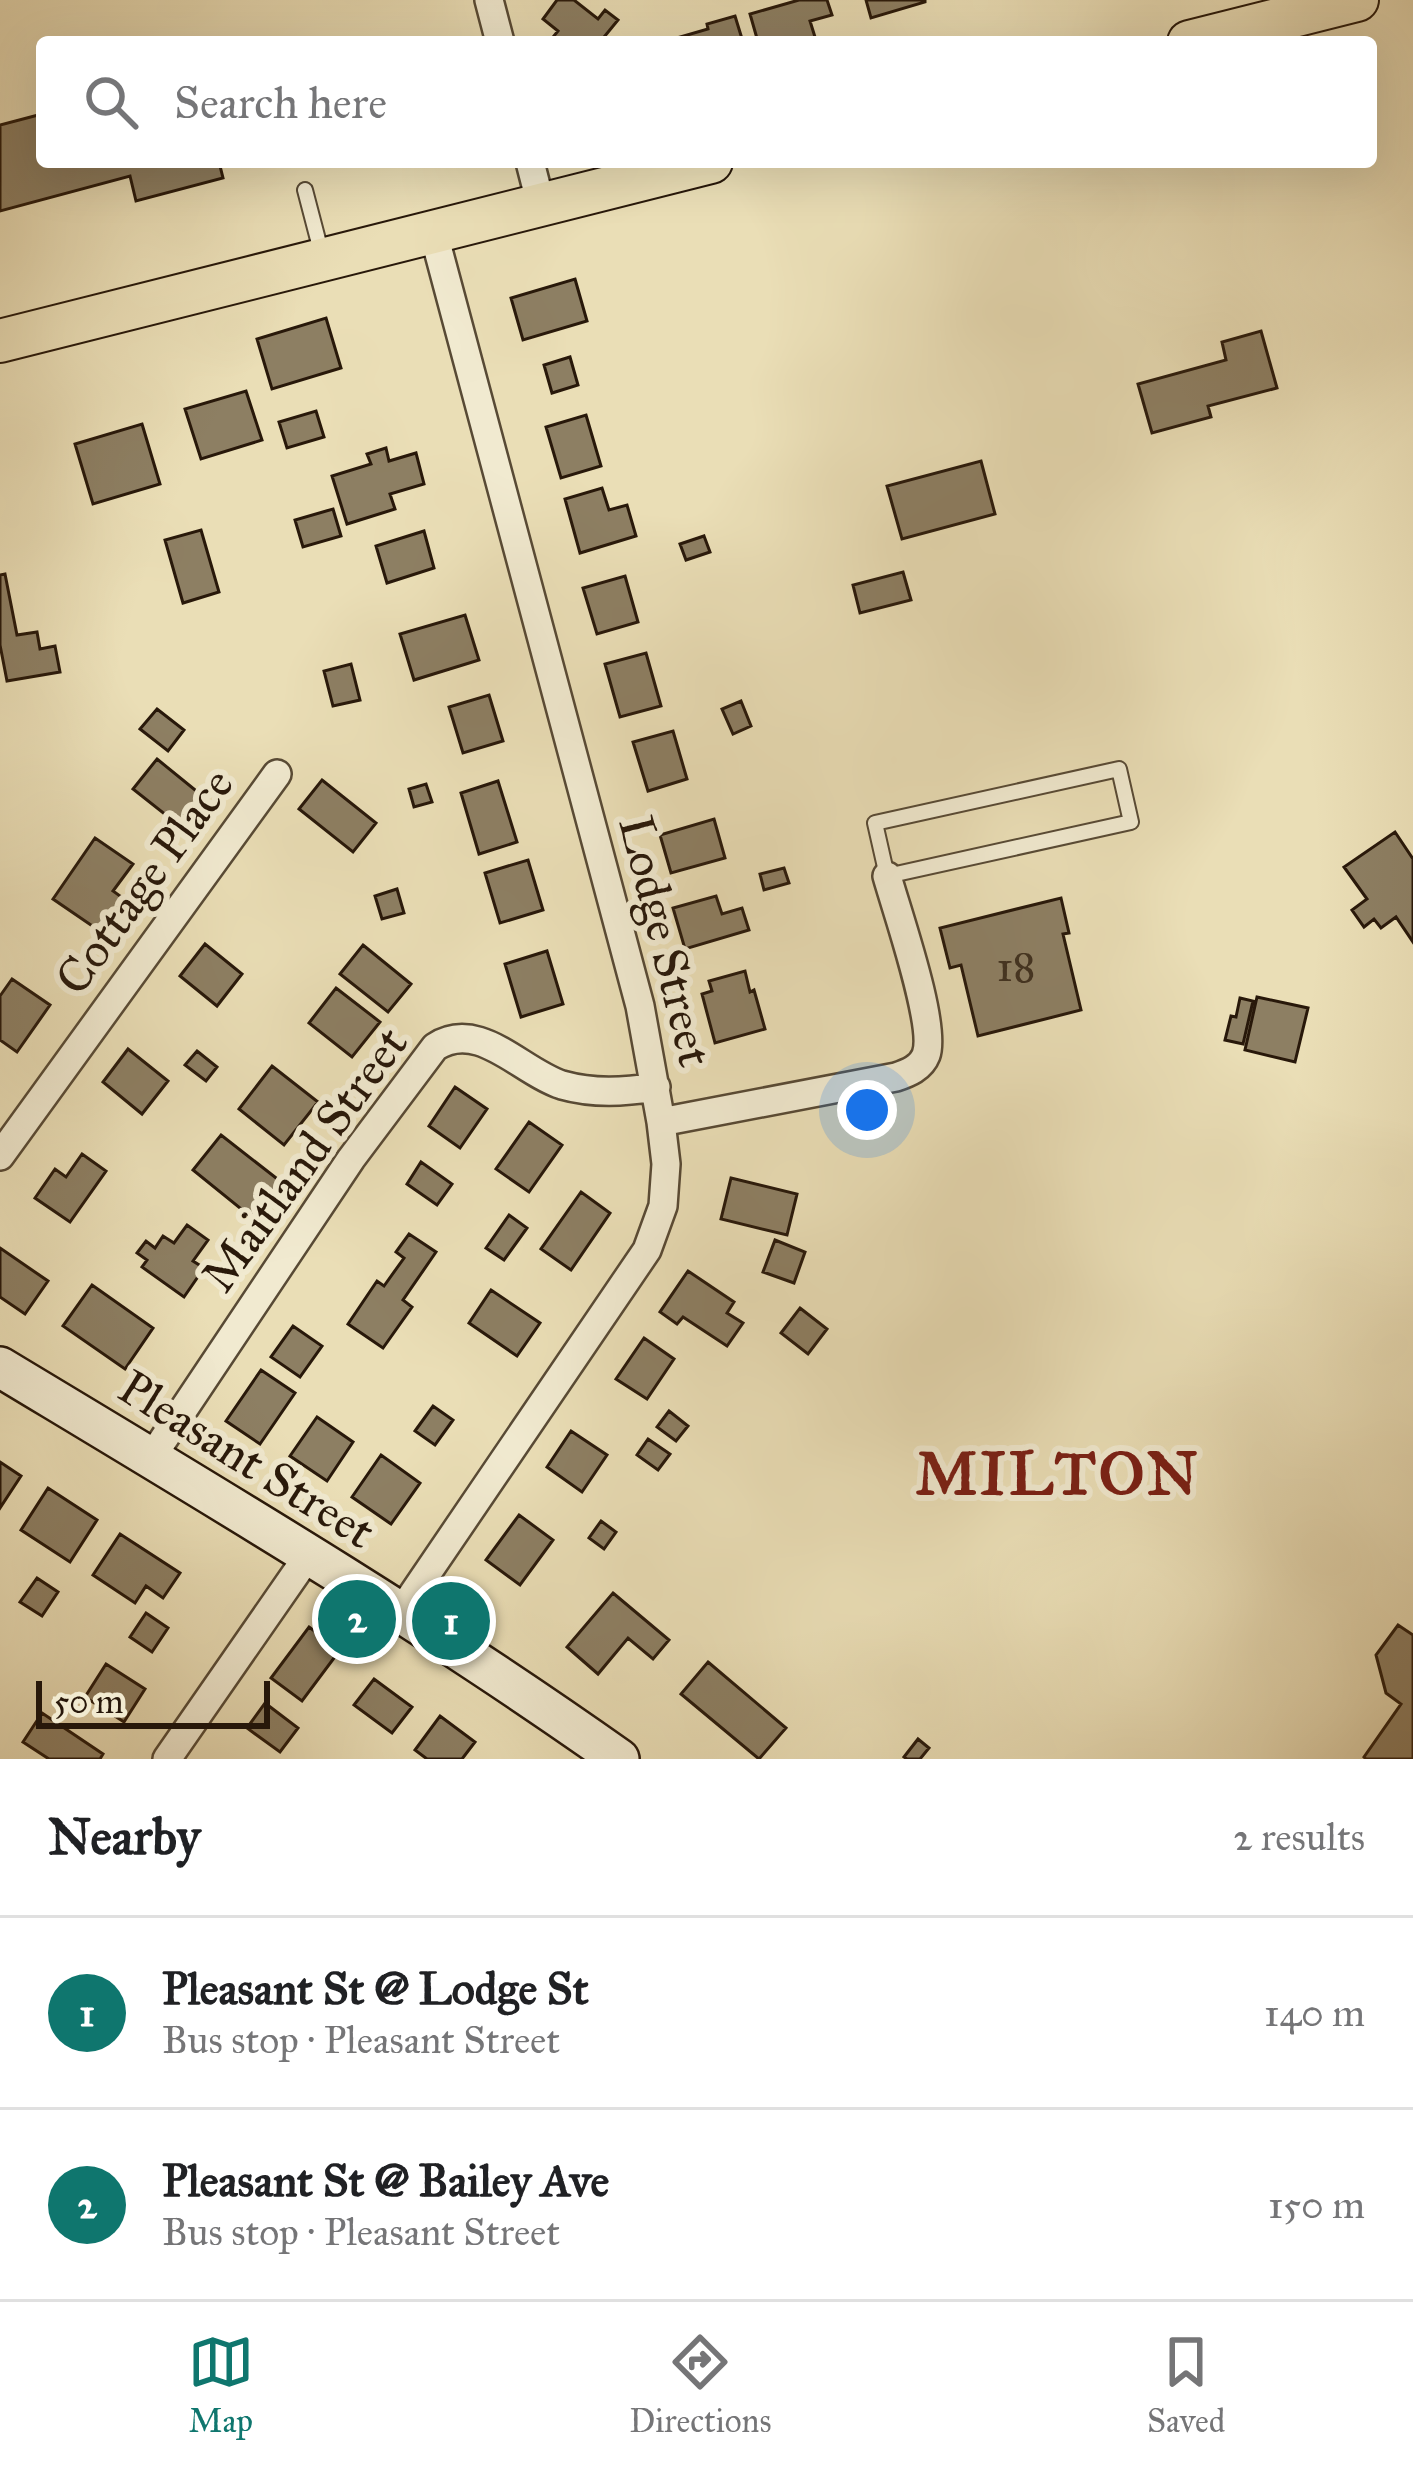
<!DOCTYPE html>
<meta charset="utf-8">
<style>
body{margin:0;font-family:"IM FELL Great Primer",serif;background:#f2f2f2;color:#202124}
.scale{position:absolute;left:36px;bottom:30px;width:234px;box-sizing:border-box;padding-left:12px;border:6px solid #28180a;border-top:0;font-size:33px;line-height:42px;white-space:nowrap;color:#28180a;-webkit-text-stroke:9px #f1ead0;paint-order:stroke}
.you{position:absolute;left:867px;top:1110px;width:42px;height:42px;margin:-30px;border:9px solid #fff;border-radius:50%;background:#1a73e8;box-shadow:0 0 0 18px #1a73e833}
.badge{display:grid;place-items:center;width:78px;height:78px;border-radius:50%;background:#0f766e;color:#fff;font-size:39px;font-weight:700}
.pin{position:absolute;translate:-50% -50%;border:6px solid #fff;box-shadow:0 3px 12px #0006}
.list{margin:0;padding:0;list-style:none}
h2{display:flex;justify-content:space-between;align-items:center;height:156px;margin:0;padding:0 48px;font-size:51px}
h2 small{font-size:39px;font-weight:400;color:#757577}
.list li{display:grid;grid-template-columns:78px 1fr auto;gap:36px;align-items:center;box-sizing:border-box;height:192px;padding:0 48px;border-top:3px solid #e0e0e0}
.list b{display:block;font-size:45px;white-space:nowrap}
.list p{margin:0;font-size:39px;white-space:nowrap;color:#757577}
.list em{font-size:39px;font-style:normal;color:#757577}
.icon{flex:none;width:66px;height:66px;fill:none;stroke:currentColor;stroke-width:2;stroke-linecap:round;stroke-linejoin:round}
.map{position:relative;flex:none;width:1413px;height:1759px;overflow:hidden}
.search{position:absolute;background:#fff;box-shadow:0 12px 48px #0002;left:36px;right:36px;top:36px;height:132px;display:flex;align-items:center;gap:30px;box-sizing:border-box;padding:0 42px;border-radius:12px;color:#757577;font-size:45px}
.sheet{height:540px;background:#fff}
nav{display:flex;justify-content:space-around;align-items:center;box-sizing:border-box;height:168px;border-top:3px solid #e0e0e0;background:#fff;font-size:33px;color:#757577}
nav a{display:grid;justify-items:center;gap:6px}
nav .on{color:#0f766e}
.map>svg:first-child{display:block}
</style>
<div class="map">
<svg width="1413" height="1759" viewBox="0 0 1413 1759">
<rect width="100%" height="100%" fill="#eadeb6"/>
<filter id="stains"><feTurbulence type="fractalNoise" baseFrequency=".00167" numOctaves="4"/><feColorMatrix values="0 0 0 0 .2 0 0 0 0 .09 0 0 0 0 .02 0 0 0 .5 -.17"/></filter>
<radialGradient id="worn" r=".72"><stop offset=".6" stop-color="#630" stop-opacity="0"/><stop offset="1" stop-color="#630" stop-opacity=".3"/></radialGradient>
<path fill="#8d7f63" stroke="#28180a" stroke-width="3" d="M557 0H574L598 19 605 10 618 20 600 42H549L558 31 543 19Z
M799 0H827L832 15 810 21 815 37 797 42H758L750 14Z
M866 0H925V2L871 18Z
M735 16 743 42H663L708 29 707 24Z
M42 114V162H219L223 178 136 201 130 176 0 211V125Z
M575 279 587 321 523 340 511 298Z
M326 318 341 368 272 389 257 339Z
M1261 331 1277 388 1208 406 1211 417 1152 433 1138 384 1226 360 1222 342Z
M570 357 578 385 552 393 544 365Z
M246 391 262 440 201 459 185 409Z
M316 411 324 437 287 448 279 422Z
M586 415 601 466 561 478 546 427Z
M142 424 160 484 93 504 75 444Z
M386 448 389 461 416 453 424 484 390 494 395 509 347 524 332 476 371 464 367 454Z
M981 461 995 514 902 539 887 486Z
M602 488 609 510 627 505 636 536 580 553 565 499Z
M333 509 341 536 303 547 295 520Z
M201 530 219 592 183 603 165 540Z
M424 531 434 568 387 583 376 546Z
M704 536 710 552 686 560 680 544Z
M903 572 911 600 860 613 853 585Z
M5 574 17 635 37 632 40 649 55 646 60 672 7 681 0 645V575Z
M625 576 638 622 597 634 583 588Z
M465 615 479 660 414 680 400 634Z
M646 653 661 706 620 717 605 664Z
M351 664 360 700 333 706 324 671Z
M489 695 503 741 463 753 449 707Z
M741 701 751 726 733 734 722 709Z
M157 709 184 730 168 751 140 729Z
M673 731 687 779 648 791 633 742Z
M157 759 205 798 181 827 133 789Z
M322 780 376 823 353 852 299 809Z
M498 781 517 842 479 854 461 793Z
M426 784 432 802 414 807 409 789Z
M714 819 725 858 671 873 660 835Z
M1395 832 1413 859V942L1396 917 1381 928 1374 919 1364 927 1352 910 1367 899 1344 867Z
M95 838 133 864 113 891 127 901 104 934 53 899Z
M528 860 543 910 500 923 485 873Z
M784 868 789 883 764 890 760 874Z
M397 889 404 913 382 919 375 896Z
M716 896 722 914 742 908 749 930 685 949 673 908Z
M1061 898 1069 933 1063 934 1081 1010 978 1036 961 965 950 968 940 928Z
M205 944 242 974 217 1006 180 976Z
M363 945 411 984 388 1012 340 974Z
M547 951 563 1004 521 1017 505 964Z
M745 971 750 992 754 990 765 1029 715 1043 702 994 712 991 709 981Z
M12 979 50 1005 17 1052 0 1040V996Z
M336 988 380 1022 352 1057 309 1023Z
M1257 997 1308 1008 1295 1062 1245 1050Z
M1240 998 1253 1001 1243 1044 1225 1040 1231 1016 1236 1017Z
M128 1049 168 1081 142 1114 103 1082Z
M197 1051 217 1067 206 1081 185 1065Z
M272 1066 318 1102 284 1145 239 1109Z
M455 1087 487 1109 460 1148 429 1126Z
M529 1122 562 1145 529 1192 496 1169Z
M221 1135 280 1181 251 1217 193 1170Z
M82 1154 106 1171 70 1222 35 1198 55 1169 66 1177Z
M421 1162 452 1184 437 1205 407 1184Z
M731 1178 797 1194 787 1235 721 1219Z
M581 1192 610 1213 571 1270 541 1249Z
M509 1215 527 1228 504 1260 486 1248Z
M187 1225 208 1240 193 1261 204 1268 184 1297 142 1267 147 1260 137 1253 146 1241 155 1248 163 1236 174 1243Z
M409 1234 436 1252 403 1300 412 1307 383 1348 348 1324 377 1281 384 1286 404 1258 396 1252Z
M775 1240 805 1252 794 1283 763 1272Z
M0 1248 48 1281 25 1314 0 1297Z
M688 1271 734 1302 727 1313 743 1323 727 1346 683 1317 677 1324 660 1312Z
M92 1285 153 1328 125 1369 63 1326Z
M491 1290 540 1323 517 1356 469 1323Z
M800 1308 827 1329 808 1354 781 1333Z
M293 1326 322 1346 300 1377 271 1357Z
M644 1338 674 1359 647 1399 616 1379Z
M261 1370 295 1393 260 1444 226 1421Z
M433 1406 453 1420 435 1445 415 1431Z
M669 1411 688 1426 676 1441 657 1427Z
M317 1417 353 1442 327 1481 290 1456Z
M571 1431 607 1455 582 1492 547 1467Z
M648 1439 670 1454 658 1470 637 1455Z
M381 1455 420 1483 391 1524 352 1497Z
M0 1462 21 1476 0 1508Z
M48 1488 97 1520 70 1562 21 1530Z
M519 1515 553 1540 520 1585 486 1560Z
M601 1521 616 1532 604 1549 589 1538Z
M120 1534 180 1573 163 1598 146 1586 135 1603 93 1575Z
M37 1578 58 1592 42 1616 20 1602Z
M613 1593 669 1640 653 1659 628 1638 598 1674 567 1647Z
M146 1613 168 1628 152 1652 130 1637Z
M1398 1625 1413 1635V1759H1366L1364 1757 1401 1704 1386 1693 1376 1655Z
M309 1627 340 1650 302 1701 271 1678Z
M708 1662 786 1728 759 1759 681 1694Z
M106 1664 145 1689 124 1722 85 1697Z
M374 1679 412 1707 392 1733 354 1705Z
M265 1703 298 1728 280 1752 247 1728Z
M42 1713 103 1754 100 1759H49L23 1742Z
M440 1716 475 1742 462 1759H427L415 1750Z
M918 1739 929 1748 920 1759H907L904 1757Z"/>
<g fill="none" stroke-linecap="round" stroke-linejoin="round">
<g stroke="#584a35" stroke-width="18">
<path id="lane" d="M305 190 322 255
M1119 769 1131 822 887 876 875 823Z"/>
</g>
<g stroke="#584a35" stroke-width="32">
<path id="street" d="M489 0 500 42
M530 162 541 205
M661 1122 896 1077C908 1073 921 1068 926 1055 937 1026 897 912 887 876
M0 1156 277 774
M151 1458 351 1159 435 1047C479 1018 521 1072 562 1085 594 1094 624 1092 656 1087
M400 1613 647 1250 663 1206 666 1164 661 1122 640 1006 433 231
M167 1759 308 1556"/>
</g>
<g stroke="#28180a" stroke-width="44">
<path id="secondary" d="M0 1367C209 1493 420 1618 619 1759"/>
</g>
<g stroke="#28180a" stroke-width="46">
<path id="primary" d="M1189 42 1357 0
M0 341 711 162"/>
</g>
<use href="#lane" stroke="#f1ead0" stroke-width="14"/>
<use href="#street" stroke="#f1ead0" stroke-width="27"/>
<use href="#secondary" stroke="#f1ead0" stroke-width="39"/>
<use href="#primary" stroke="#eadeb6" stroke-width="42"/>
</g>
<g text-anchor="middle" dominant-baseline="central" stroke-width="12" stroke-linejoin="round" paint-order="stroke">
<g font-size="42" fill="#413220">
<text x="1016" y="967">18</text>
</g>
<g font-size="48" fill="#28180a" stroke="#f1ead0">
<text transform="translate(144 881) rotate(-54)">Cottage Place</text>
<text transform="translate(666 941) rotate(76)">Lodge Street</text>
<text transform="translate(304 1159) rotate(-54)">Maitland Street</text>
<text transform="translate(247 1459) rotate(32)">Pleasant Street</text>
</g>
<g font-size="60" font-weight="bold" letter-spacing="3" fill="#7a1f14" stroke="#f1ead0">
<text x="1058" y="1473">MILTON</text>
</g>
</g>
<rect width="100%" height="100%" filter="url(#stains)"/>
<rect width="100%" height="100%" fill="url(#worn)"/>
</svg>
<div class="scale">50 m</div>
<div class="you"></div>
<div class="pin badge" style="left:451px;top:1621px">1</div>
<div class="pin badge" style="left:357px;top:1619px">2</div>
<div class="search"><svg class="icon" aria-label="search" viewBox="0 0 24 24"><circle cx="10" cy="10" r="6"/><path d="M15 15l6 6"/></svg>Search here</div>
</div>
<section class="sheet">
<h2>Nearby<small>2 results</small></h2>
<ul class="list">
<li><span class="badge">1</span><div><b>Pleasant St @ Lodge St</b><p>Bus stop · Pleasant Street</p></div><em>140 m</em></li>
<li><span class="badge">2</span><div><b>Pleasant St @ Bailey Ave</b><p>Bus stop · Pleasant Street</p></div><em>150 m</em></li>
</ul>
</section>
<nav>
<a class="on"><svg class="icon" aria-label="map" viewBox="0 0 24 24"><path d="M3 6l6-2 6 2 6-2v14l-6 2-6-2-6 2zM9 4v14M15 6v14"/></svg>Map</a>
<a><svg class="icon" aria-label="directions" viewBox="0 0 24 24"><path d="M12 3l9 9-9 9-9-9zM9 14v-3h6M13 9l2 2-2 2"/></svg>Directions</a>
<a><svg class="icon" aria-label="saved" viewBox="0 0 24 24"><path d="M7 4h10v16l-5-4-5 4z"/></svg>Saved</a>
</nav>
